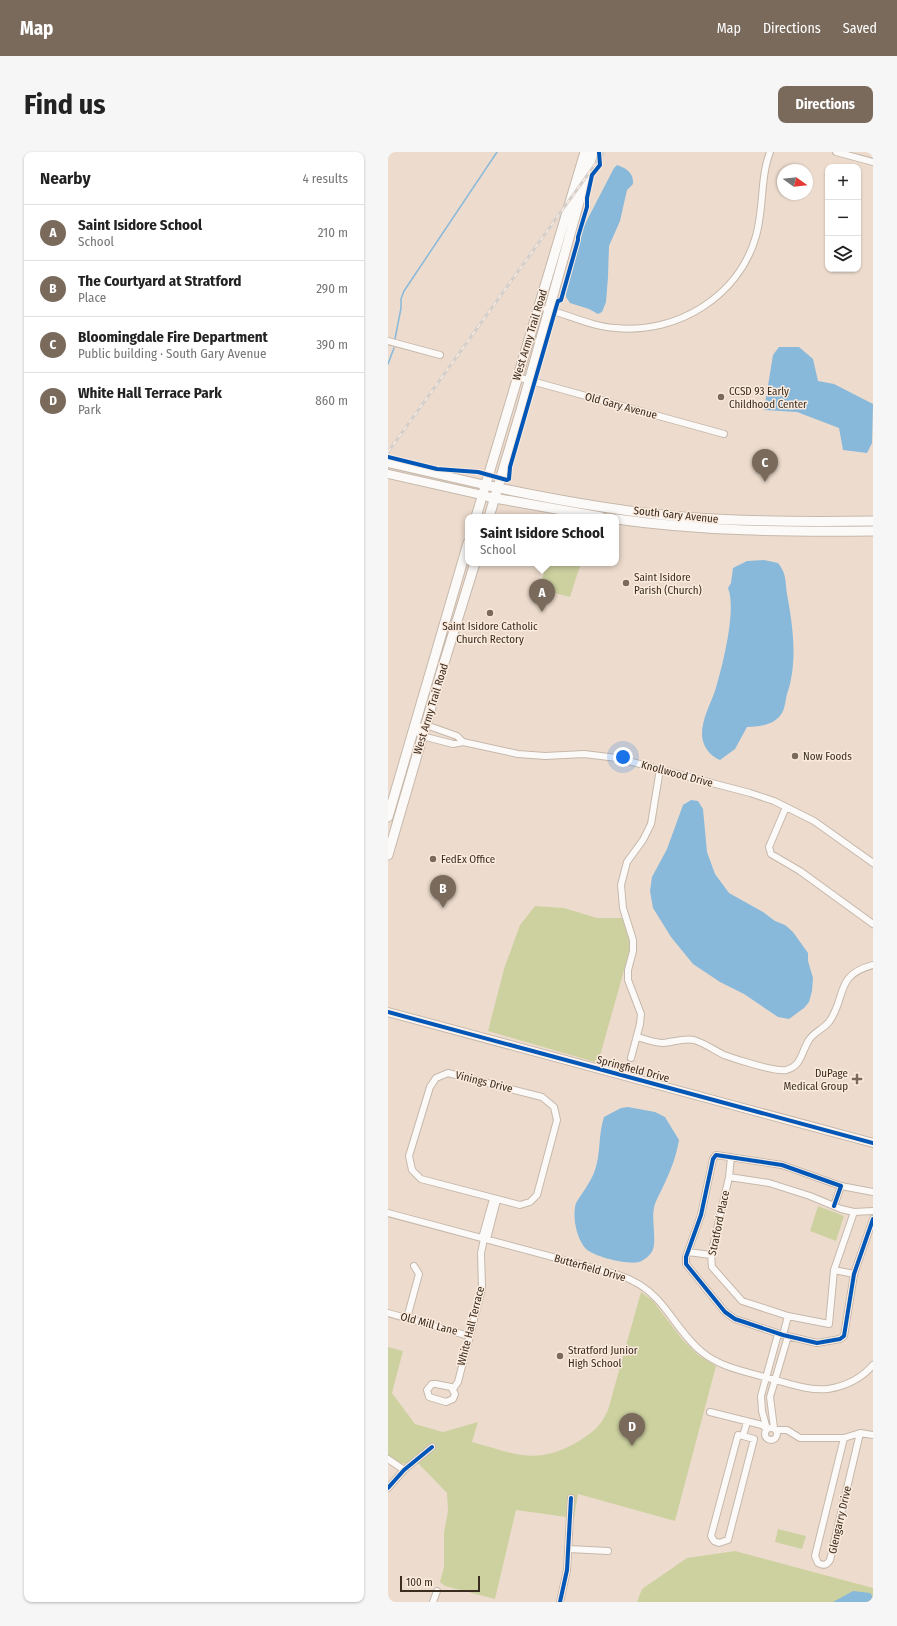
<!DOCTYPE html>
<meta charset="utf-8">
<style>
body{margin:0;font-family:"Fira Sans Condensed",sans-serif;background:#f6f6f6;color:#222}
.controls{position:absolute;right:12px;top:12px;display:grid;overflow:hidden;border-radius:8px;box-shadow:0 1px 3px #0004}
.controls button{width:36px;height:36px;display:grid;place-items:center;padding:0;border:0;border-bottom:1px solid #e0e0e0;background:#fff;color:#222;font:20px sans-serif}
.compass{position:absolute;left:389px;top:12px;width:36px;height:36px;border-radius:50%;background:#fff;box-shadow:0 1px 3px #0004;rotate:105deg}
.scale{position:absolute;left:12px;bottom:10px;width:80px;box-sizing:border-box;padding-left:4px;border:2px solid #3a2c1f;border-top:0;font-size:11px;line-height:14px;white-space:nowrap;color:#3a2c1f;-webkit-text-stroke:3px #fbebdf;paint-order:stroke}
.you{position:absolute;left:235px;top:605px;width:14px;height:14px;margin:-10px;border:3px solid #fff;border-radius:50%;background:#1a73e8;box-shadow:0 0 0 6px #1a73e833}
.badge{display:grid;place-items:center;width:26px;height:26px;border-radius:50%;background:#796a5c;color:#fff;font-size:13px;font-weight:700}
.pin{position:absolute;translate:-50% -33px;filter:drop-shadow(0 1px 2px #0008)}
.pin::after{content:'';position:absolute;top:21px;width:14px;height:12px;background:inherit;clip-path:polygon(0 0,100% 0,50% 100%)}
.popup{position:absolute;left:77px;top:362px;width:154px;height:52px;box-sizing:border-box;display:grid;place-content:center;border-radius:8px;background:#fff;filter:drop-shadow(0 1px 3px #0005);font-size:13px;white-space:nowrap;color:#767676}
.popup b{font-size:15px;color:#222}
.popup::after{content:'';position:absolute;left:50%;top:100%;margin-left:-8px;border:8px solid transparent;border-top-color:#fff}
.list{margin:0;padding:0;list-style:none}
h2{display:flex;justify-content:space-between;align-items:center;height:52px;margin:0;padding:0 16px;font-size:17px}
h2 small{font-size:13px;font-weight:400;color:#767676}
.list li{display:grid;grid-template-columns:26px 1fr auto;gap:12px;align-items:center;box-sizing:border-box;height:56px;padding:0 16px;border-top:1px solid #e0e0e0}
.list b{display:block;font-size:15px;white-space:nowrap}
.list p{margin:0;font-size:13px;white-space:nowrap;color:#767676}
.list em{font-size:13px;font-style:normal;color:#767676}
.icon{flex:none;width:22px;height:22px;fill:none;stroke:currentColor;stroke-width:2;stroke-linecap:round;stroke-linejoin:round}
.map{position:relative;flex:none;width:485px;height:1450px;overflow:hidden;border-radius:8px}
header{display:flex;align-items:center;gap:24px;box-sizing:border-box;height:56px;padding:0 20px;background:#796a5c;color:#fff}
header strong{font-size:19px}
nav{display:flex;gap:22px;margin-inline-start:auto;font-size:14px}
.intro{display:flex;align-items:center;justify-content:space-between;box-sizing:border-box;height:96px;padding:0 24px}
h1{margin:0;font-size:28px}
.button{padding:10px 18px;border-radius:8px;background:#796a5c;color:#fff;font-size:14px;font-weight:700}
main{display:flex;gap:24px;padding:0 24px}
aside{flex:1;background:#fff;border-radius:8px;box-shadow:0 1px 3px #0004}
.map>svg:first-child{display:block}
</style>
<header>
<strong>Map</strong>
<nav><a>Map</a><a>Directions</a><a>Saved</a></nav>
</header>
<div class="intro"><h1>Find us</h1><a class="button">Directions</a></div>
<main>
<aside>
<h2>Nearby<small>4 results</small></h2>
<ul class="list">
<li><span class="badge">A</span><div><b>Saint Isidore School</b><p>School</p></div><em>210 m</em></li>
<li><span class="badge">B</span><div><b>The Courtyard at Stratford</b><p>Place</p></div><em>290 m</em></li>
<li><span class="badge">C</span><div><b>Bloomingdale Fire Department</b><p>Public building · South Gary Avenue</p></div><em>390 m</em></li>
<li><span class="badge">D</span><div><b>White Hall Terrace Park</b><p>Park</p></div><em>860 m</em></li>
</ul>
</aside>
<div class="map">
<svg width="485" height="1450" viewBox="0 0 485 1450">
<rect width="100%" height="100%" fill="#eddcce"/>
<path fill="#cdd1a0" d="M159 411H193L182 445 151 437Z
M147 754 176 756 209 766H234C238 777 241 785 242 797L210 911 100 879 116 817 132 773Z
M430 1054 456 1064 448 1089 422 1079Z
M253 1140 265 1149 294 1187 310 1203 328 1214 287 1369 190 1342 186 1366 128 1358 107 1447 57 1434 52 1430 56 1415V1381L60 1359 59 1341 25 1306 20 1311 13 1312 0 1305V1195L15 1199 4 1241 27 1272 55 1280 90 1270 84 1290C127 1302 150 1314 191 1289 205 1280 213 1274 220 1258Z
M390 1377 418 1384 414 1397 387 1390Z
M347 1399 485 1436V1450H249L254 1437 299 1406Z"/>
<path fill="#88b8da" d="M229 13C238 16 246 21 245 32L239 38 232 69 221 94 220 125 218 150 214 160 210 162 201 157 182 151 178 145V142L196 74 226 16Z
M391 195H411L425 207 430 229 446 232 485 252 484 291 479 301 455 298 451 276 409 260 376 258 385 203Z
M376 408 390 411C399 422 397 430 399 442 405 475 410 510 399 542 397 550 397 559 391 565 384 573 369 575 359 575L347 597 332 608C322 604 314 594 314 582 314 567 322 553 327 539 334 516 349 458 340 436L343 431 345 416 359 409Z
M303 648 310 649 315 657 319 700 327 722 341 741 375 760 387 769 397 773 405 780 420 801V809L425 826 424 839 421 850 416 856 401 867 390 865 356 842 332 830 305 812 283 785 265 756 262 739 264 725 279 697 295 653Z
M240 955 267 960 277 965 291 988C288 1006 282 1020 274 1037 271 1043 267 1050 266 1056 263 1068 270 1093 263 1101 261 1104 255 1109 251 1110 240 1113 207 1105 198 1097 188 1086 184 1064 188 1051 194 1041 203 1030 207 1018 213 1001 210 983 216 965L233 956Z
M465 1439 482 1441 485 1445V1450H445Z"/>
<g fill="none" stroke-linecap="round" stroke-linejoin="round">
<path stroke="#88b8da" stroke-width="1.5" d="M7 187 13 156V147L16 139 109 0
M0 212 6 196"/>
<g stroke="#c6b8ab" stroke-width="8">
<path id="minor" d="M448 0 485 10
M158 157C181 163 205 175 228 176 290 182 351 144 368 84 376 56 372 26 382 0
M0 189 52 203
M129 225 336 282
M26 577 34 584 65 592 75 590 130 602 157 604 196 602 229 606 362 641 386 649 426 669 485 711
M26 577 38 573 69 584 75 590
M398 655 381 695 383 702 412 719 485 772
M249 885C257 887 267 891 275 891 286 890 295 886 306 888 316 891 326 898 336 903 347 907 387 920 398 918 414 914 413 900 421 888 425 881 435 877 441 870 459 845 446 823 485 813
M243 906 252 872 253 862 240 828V818L245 799V788L235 756 233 733 239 710 255 688 263 672 272 617
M60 921 154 945 166 955 169 968 149 1043 142 1050 132 1053 33 1027 24 1018 21 1004 42 935 48 926Z
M341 1025 343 1005
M453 1034 485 1040
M446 1054 453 1034 394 1013 328 1003 325 1007 313 1063 298 1105V1112L337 1160 347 1167 395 1183 429 1191 452 1187 456 1184 466 1122 485 1067
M466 1060 446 1118 441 1172 400 1164 354 1149 324 1115 323 1103 341 1025 381 1031 422 1044 453 1057 466 1060 485 1059
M0 1061 228 1122C244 1127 258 1135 269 1147 285 1164 296 1186 314 1200 333 1216 360 1220 384 1227 403 1232 421 1239 440 1237 458 1234 473 1227 485 1213
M94 1086 105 1047
M99 1087 109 1048
M300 1100 323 1103
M446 1118 466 1122
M0 1161 81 1184
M19 1166 31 1122 26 1114
M395 1183 400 1164
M44 1232H48L63 1235 67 1242 65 1247 58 1250 41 1245 39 1238Z
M65 1237 70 1230 94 1136 93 1101 96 1087
M322 1260 374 1273 379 1277
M377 1282a6 6 0 1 1 12 0a6 6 0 1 1-12 0Z
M386 1276 382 1245 400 1184
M379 1277 374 1259 373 1244 390 1182
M388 1278H399L412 1286H456L472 1281 485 1283
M355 1284 350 1283 323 1384 326 1389 331 1391 340 1388 366 1287 355 1284 359 1270
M456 1286 427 1404 430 1411C435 1414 439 1413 442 1408L472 1281
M0 1307 16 1318
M0 1336 16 1318 44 1295
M181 1397 220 1399
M45 1450 49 1439
M172 1450 179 1418 183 1346"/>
</g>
<g stroke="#c6b8ab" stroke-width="10">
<path id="tertiary" d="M0 311 97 333
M0 322 94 343
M0 860 485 991"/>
</g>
<g stroke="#c6b8ab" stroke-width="11">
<path id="secondary" d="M97 333C162 347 228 359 294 365 358 370 421 370 485 369
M101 345 213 365
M88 365 197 0
M101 365 133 258 205 0
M228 367C313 379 399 380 485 379
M0 665 80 391
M0 703 52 524 87 411"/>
</g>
<use href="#minor" stroke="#fcfaf8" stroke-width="6"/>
<use href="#tertiary" stroke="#fcfaf8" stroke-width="8"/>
<use href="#secondary" stroke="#fcfaf8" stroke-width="9"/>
<g stroke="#d4cfcb" stroke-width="3">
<path id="rail" d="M0 300 216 0"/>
</g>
<use href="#rail" stroke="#fbebdf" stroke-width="1.5" stroke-dasharray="4.5" stroke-linecap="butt"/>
<g stroke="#fbebdf" stroke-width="6">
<path id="cycleway" d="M0 305 49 317 90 320 119 328 121 327 122 315 167 159 170 149 173 148 190 88V85L199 55V46L204 23 212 13 211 0
M0 860 485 991
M446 1054 453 1034 394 1013 328 1003 325 1007 313 1063 298 1105V1112L337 1160 347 1167 395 1183 429 1191 452 1187 456 1184 466 1122 485 1067
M0 1336 16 1318 44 1295
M172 1450 179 1418 183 1346"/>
</g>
<use href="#cycleway" stroke="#0057b8" stroke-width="4"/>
</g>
<g fill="#796a5c" stroke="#fbebdf" stroke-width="1.5">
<circle cx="333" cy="245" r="4"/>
<circle cx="238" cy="431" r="4"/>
<circle cx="102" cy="461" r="4"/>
<circle cx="407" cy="604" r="4"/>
<circle cx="45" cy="707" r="4"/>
<path d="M467 921h4v4h4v4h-4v4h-4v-4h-4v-4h4z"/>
<circle cx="172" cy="1204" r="4"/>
</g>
<g text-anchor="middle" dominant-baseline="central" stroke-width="3" stroke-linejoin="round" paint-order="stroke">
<g font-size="11" fill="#3a2c1f" stroke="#fbebdf">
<text transform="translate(142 183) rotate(-73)">West Army Trail Road</text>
<text transform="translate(233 254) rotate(15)">Old Gary Avenue</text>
<text transform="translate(288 363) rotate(6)">South Gary Avenue</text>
<text transform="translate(43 557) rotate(-73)">West Army Trail Road</text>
<text transform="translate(289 622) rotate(15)">Knollwood Drive</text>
<text transform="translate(245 917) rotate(15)">Springfield Drive</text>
<text transform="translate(96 930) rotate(14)">Vinings Drive</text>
<text transform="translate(331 1071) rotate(-78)">Stratford Place</text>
<text transform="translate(202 1116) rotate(16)">Butterfield Drive</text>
<text transform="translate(41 1172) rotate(15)">Old Mill Lane</text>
<text transform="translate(83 1174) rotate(-76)">White Hall Terrace</text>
<text transform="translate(452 1368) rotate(-77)">Glengarry Drive</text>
</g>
<g font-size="11" fill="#3a2c1f" stroke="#fbebdf" text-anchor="start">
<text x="341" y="239">CCSD 93 Early<tspan x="341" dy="13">Childhood Center</tspan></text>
<text x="246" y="425">Saint Isidore<tspan x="246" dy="13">Parish (Church)</tspan></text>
<text x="102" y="474" text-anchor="middle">Saint Isidore Catholic<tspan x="102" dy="13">Church Rectory</tspan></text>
<text x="415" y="604">Now Foods</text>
<text x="53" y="707">FedEx Office</text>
<text x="460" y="921" text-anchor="end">DuPage<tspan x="460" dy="13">Medical Group</tspan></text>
<text x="180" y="1198">Stratford Junior<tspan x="180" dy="13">High School</tspan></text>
</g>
</g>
</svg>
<div class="controls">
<button>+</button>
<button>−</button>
<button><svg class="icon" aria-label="layers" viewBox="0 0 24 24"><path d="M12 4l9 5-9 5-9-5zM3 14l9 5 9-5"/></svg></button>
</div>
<svg class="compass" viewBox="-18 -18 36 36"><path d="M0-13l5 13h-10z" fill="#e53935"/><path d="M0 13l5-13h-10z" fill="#767676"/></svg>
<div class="scale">100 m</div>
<div class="you"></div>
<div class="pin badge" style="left:154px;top:460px">A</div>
<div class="popup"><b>Saint Isidore School</b>School</div>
<div class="pin badge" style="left:55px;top:756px">B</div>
<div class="pin badge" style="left:377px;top:330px">C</div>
<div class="pin badge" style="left:244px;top:1294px">D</div>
</div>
</main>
